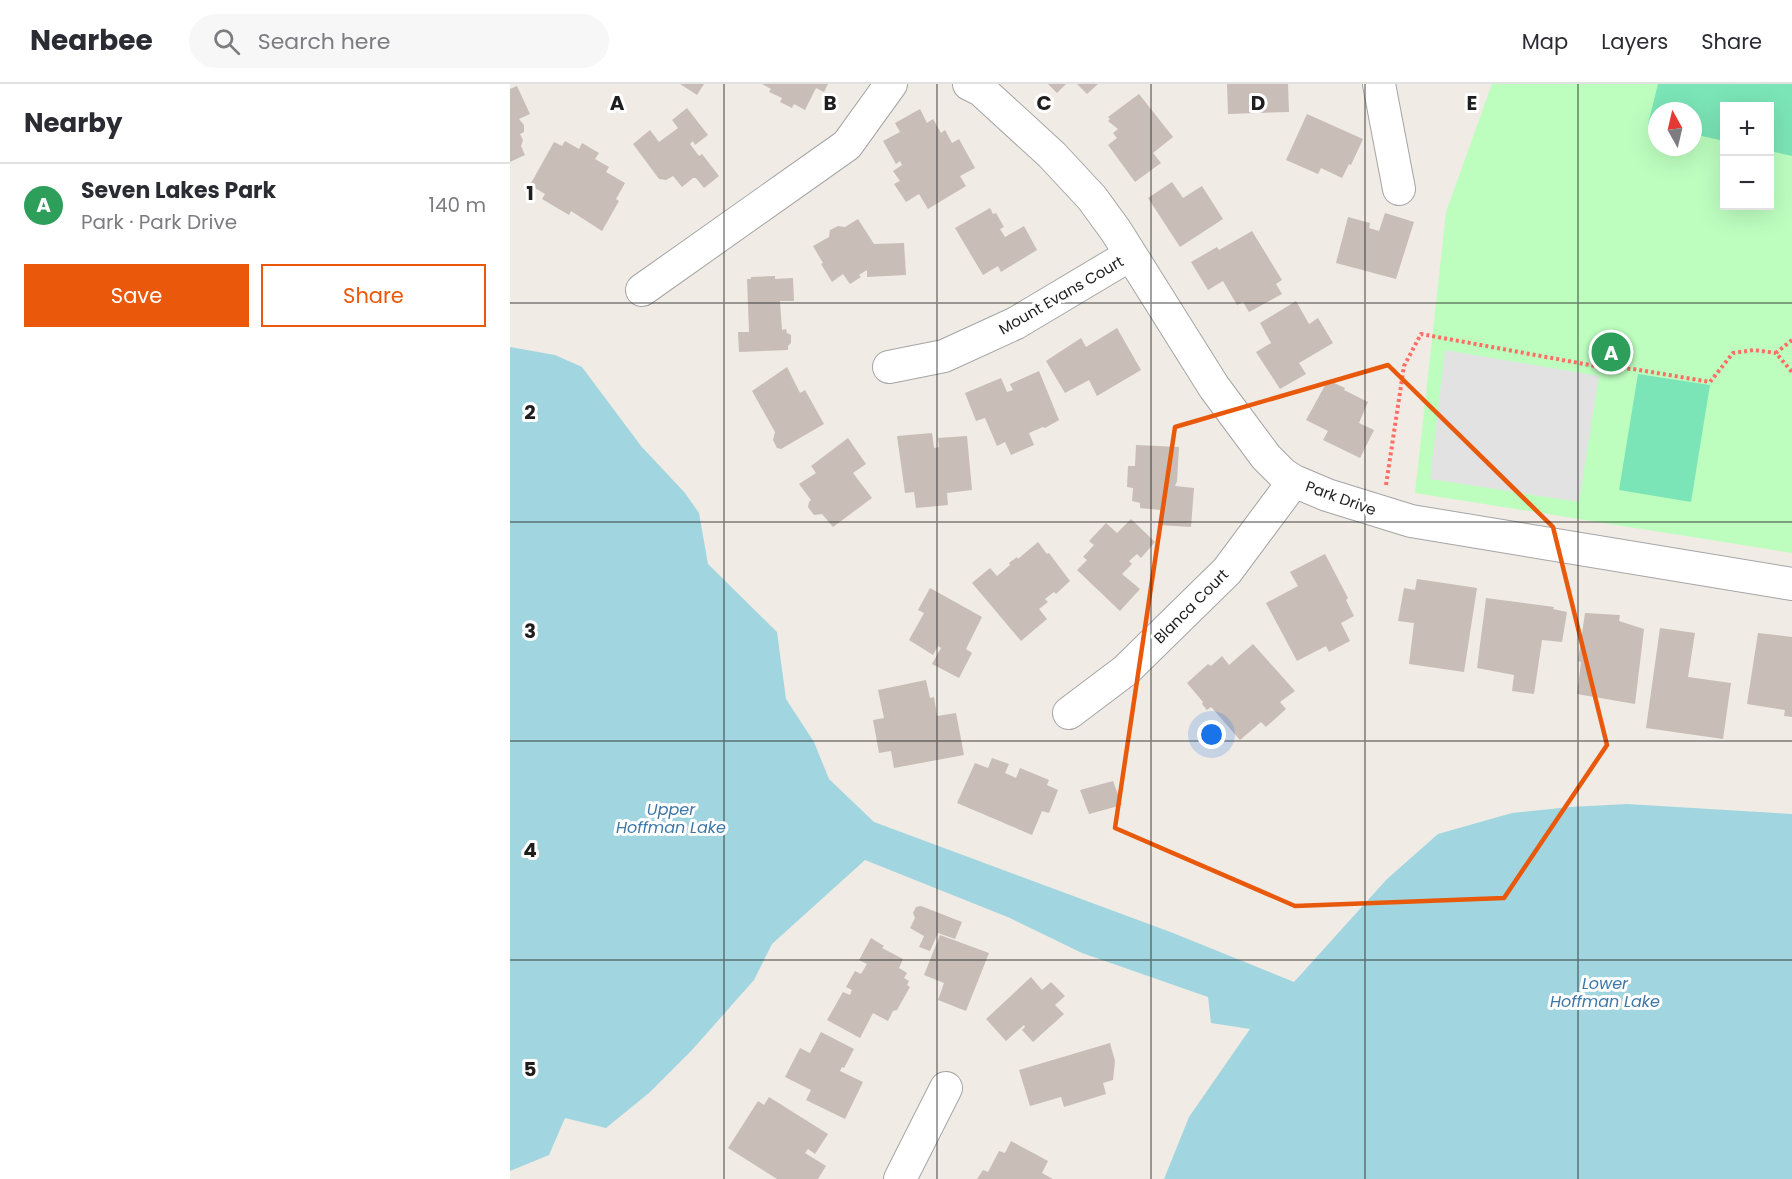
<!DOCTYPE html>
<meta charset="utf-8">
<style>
body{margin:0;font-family:Poppins,sans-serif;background:#f7f7f7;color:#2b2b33}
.controls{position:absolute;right:18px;top:18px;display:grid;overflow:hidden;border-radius:0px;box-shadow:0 6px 24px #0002}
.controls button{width:54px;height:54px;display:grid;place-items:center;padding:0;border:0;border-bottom:2px solid #e1e1e2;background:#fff;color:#2b2b33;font:30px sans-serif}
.compass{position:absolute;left:1138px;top:18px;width:54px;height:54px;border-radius:50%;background:#fff;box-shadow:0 6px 24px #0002;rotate:352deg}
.you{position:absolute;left:702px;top:651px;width:21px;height:21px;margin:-15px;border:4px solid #fff;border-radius:50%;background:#1a73e8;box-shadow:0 0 0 9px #1a73e833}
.badge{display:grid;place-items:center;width:39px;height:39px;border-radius:50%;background:#ea580c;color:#fff;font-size:20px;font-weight:700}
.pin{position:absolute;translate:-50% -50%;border:3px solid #fff;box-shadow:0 2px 6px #0006}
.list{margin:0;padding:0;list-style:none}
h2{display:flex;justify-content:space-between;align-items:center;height:78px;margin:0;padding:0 24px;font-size:26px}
h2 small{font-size:20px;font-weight:400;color:#7c7c81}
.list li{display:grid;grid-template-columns:39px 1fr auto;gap:18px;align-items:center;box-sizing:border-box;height:84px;padding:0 24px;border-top:2px solid #e1e1e2}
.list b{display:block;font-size:22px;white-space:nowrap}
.list p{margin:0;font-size:20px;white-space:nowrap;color:#7c7c81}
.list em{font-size:20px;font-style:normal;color:#7c7c81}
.actions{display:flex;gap:12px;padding:18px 24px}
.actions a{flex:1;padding:14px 0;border:2px solid #ea580c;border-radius:0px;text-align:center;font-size:21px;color:#ea580c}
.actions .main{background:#ea580c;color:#fff}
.icon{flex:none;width:33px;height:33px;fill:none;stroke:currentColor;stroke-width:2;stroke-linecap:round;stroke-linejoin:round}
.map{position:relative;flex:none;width:1282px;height:1095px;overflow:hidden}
header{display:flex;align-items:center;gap:36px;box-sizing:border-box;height:84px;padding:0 30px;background:#fff;border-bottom:2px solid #e1e1e2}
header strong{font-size:28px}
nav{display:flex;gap:33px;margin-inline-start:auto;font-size:21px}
.search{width:420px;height:54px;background:#f7f7f7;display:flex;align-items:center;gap:15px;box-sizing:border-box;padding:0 21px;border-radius:33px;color:#7c7c81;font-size:22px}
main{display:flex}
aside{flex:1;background:#fff}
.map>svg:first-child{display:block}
</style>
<header>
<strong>Nearbee</strong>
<div class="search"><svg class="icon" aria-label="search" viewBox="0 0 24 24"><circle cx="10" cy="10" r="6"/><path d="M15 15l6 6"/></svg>Search here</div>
<nav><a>Map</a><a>Layers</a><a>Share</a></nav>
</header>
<main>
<aside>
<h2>Nearby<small></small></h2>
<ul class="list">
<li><span class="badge" style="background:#2e9e5b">A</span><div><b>Seven Lakes Park</b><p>Park · Park Drive</p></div><em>140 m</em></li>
</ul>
<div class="actions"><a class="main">Save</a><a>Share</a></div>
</aside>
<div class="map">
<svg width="1282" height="1095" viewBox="0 0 1282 1095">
<rect width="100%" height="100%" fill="#f0ebe4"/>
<path fill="#bdfebf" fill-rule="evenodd" d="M982 0H1282V469L905 409 936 128ZM1214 22H1260V122H1214ZM1147 27H1183V63H1147Z"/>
<path fill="#7be5b7" d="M1148 0H1282V72L1260 67V22H1214V57L1183 50V27H1147V42L1138 40Z
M1128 290 1200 301 1181 418 1109 406Z"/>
<path fill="#e2e2e2" d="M935 266 1089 292 1069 418 920 395Z"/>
<path fill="#a1d6e1" d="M0 263 45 271 72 283 131 362 175 409 189 429 198 480 267 548 276 615 304 658 319 695 364 738 663 849 784 898 877 795 928 750 1002 729 1060 723 1117 720 1282 730V1095H654L679 1033 740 945 701 939 698 913 572 869 500 834 355 776 262 860 244 896 182 966 139 1009 96 1044 55 1034 39 1071 0 1087Z"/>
<path fill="#c8bdb7" d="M170 0H194L187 11Z
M252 0H318L314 8 306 4 295 26 284 20 282 24 270 18 272 14 259 8 261 5Z
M538 0H556L547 9Z
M567 0H588L577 10Z
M717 0H778L779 28 718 30Z
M7 2 20 30 9 35 14 41V48L10 50 13 56 11 62 15 71 0 78V5Z
M629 10 663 53 643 69 651 79 625 98 598 61 607 54 603 49 608 45 598 37 600 35 598 33Z
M177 24 198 51 185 61 183 57 180 60 189 72 192 70 209 92 194 104 186 94H183L172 103 163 92 156 96 149 95 123 60 140 46 149 58 168 44 162 36Z
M410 25 417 39 423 35 431 49 435 46 442 59 449 55 465 84 450 92 456 102 418 125 409 110 396 118 384 100 390 97 383 87 392 81 390 77 386 80 373 57 390 48 385 39Z
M797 30 853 55 841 81 839 80 832 94 811 84 808 90 776 76Z
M55 57 69 65 72 59 89 69 85 75 99 83 96 88 115 99 106 115 109 117 92 147 61 127 59 131 32 115 35 110 20 101 44 58 52 62Z
M662 98 673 114 692 102 713 135 670 163 638 114Z
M480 124 483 130 486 129 494 143 490 145 495 153 514 142 527 166 491 188 488 182 473 191 445 144Z
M875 129 904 138 886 195 826 179 838 133 860 139 859 144 869 147Z
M348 135 364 160 394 159 396 191 357 193V186L349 191 351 193 340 200 333 190 322 198 311 180 313 179 303 162 319 153 320 146 328 142 335 143Z
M742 147 772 196 766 200 772 210 739 228 733 218 727 221 713 197 698 206 681 178 707 163 709 166Z
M265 192V195L283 194 284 217H270L272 246 276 245 277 249 281 251V259L278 262V266L229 268 228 248H239L237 195H241V193Z
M786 217 799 240 808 234 823 259 789 279 796 290 770 305 746 268 761 259 750 239Z
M607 244 631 286 587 312 579 296 555 309 536 277 571 254 576 263Z
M277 283 290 309 295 306 314 340 271 365 267 364 263 356 265 348 242 307Z
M529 287 549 336 535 344 533 343 519 349 524 361 501 371 495 358 487 362 475 334 466 337 455 309 491 294 497 308 503 306 500 300Z
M818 296 835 304 834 306 858 318 849 339 864 346 850 374 813 356 818 347 796 336Z
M422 349 424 364 429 363 428 354 457 352 462 406 437 409 438 421 406 424 404 408 395 409 387 352Z
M338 354 356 380 343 389 362 414 323 443 312 430 304 431 298 423 299 418 301 416 289 400 306 389 301 382Z
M626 361 669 363 667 397 665 402 684 404 681 443 649 441 651 426 630 424V419L622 417 623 404 617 403 618 382H625Z
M621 435 645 458 631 474 627 470 619 477 622 480 612 490 630 505 610 527 567 486 577 476 573 473 584 461 579 457 596 439 607 449Z
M528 458 537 470 539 469 560 497 546 510 544 508 535 515 538 518 529 525 537 535 511 557 462 499 480 484 487 492 500 481 499 479 507 473 508 475Z
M815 470 838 514 836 516 844 532 831 539 840 557 819 568 816 562 787 577 756 519 788 502 780 488Z
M907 495 967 504 954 588 899 580 904 539 888 537 894 504 905 506Z
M420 504 472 533 456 565 462 569 449 594 422 580 431 564 428 562 423 571 399 556 414 529 408 526Z
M976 514 1044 523 1043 525 1057 528 1052 558 1032 556 1024 610 1002 607 1004 591 967 584Z
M1075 529 1110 531 1109 537 1134 545 1125 620 1067 610 1071 578 1068 577Z
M1150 544 1185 549 1178 593 1221 599 1213 655 1136 644Z
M1248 549 1282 553V633L1274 632 1275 626 1237 620Z
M743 560 785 607 770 618 776 625 756 643 751 638 730 656 701 623 697 626 692 620 693 618 677 599 698 580 701 582 712 572 719 581Z
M416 596 420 614 424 613 427 632 446 629 454 671 384 684 381 667 369 669 363 636 374 634 368 606Z
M482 674 499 680 495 689 506 694 510 684 539 696 537 701 548 706 539 729 532 727 522 751 447 719 465 679 478 684Z
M603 697 612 721 579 730 570 706Z
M411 822 452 838 445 855 428 849 420 867 409 863 414 852 400 844 405 834 403 829 406 823Z
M430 851 479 869 456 927 428 916 434 899 414 891Z
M361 854 374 862 372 864 393 875 389 884 397 889 394 894 399 897 397 901 400 903 387 926 383 927 378 937 363 929 350 954 317 936 333 908 340 911 342 906 336 903 345 887 351 890 357 880 349 876Z
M521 893 532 906 541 898 555 912 545 921 554 930 523 958 512 946 515 943 514 941 496 957 476 935Z
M311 948 344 965 334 984 332 983 330 987 353 998 335 1035 296 1016 301 1006 275 993 290 964 300 969Z
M600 959 605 977 603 996 593 999 596 1010 554 1023 551 1013 520 1022 509 986Z
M259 1013 318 1050 305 1070 298 1065 295 1069 316 1082 308 1095H267L218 1064 248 1017 254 1021Z
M501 1057 538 1077 532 1089 543 1095H467L473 1086 478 1088 489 1067 495 1069Z"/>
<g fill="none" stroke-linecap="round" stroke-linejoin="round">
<g stroke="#a5a5a5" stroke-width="34">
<path id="minor" d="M459 0 471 6 542 71 582 114 606 147 704 303 756 373 773 390 784 397 817 411 901 437 1282 500
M869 0 889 105
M132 206 337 61 381 0
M379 283 434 272 506 239 620 171
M559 629 616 586 717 487 784 397
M390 1095 436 1004"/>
</g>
<path stroke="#ff6e66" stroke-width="4" stroke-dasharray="3 3" stroke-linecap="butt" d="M1282 256 1266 269 1282 288
M876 401 894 282 911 250 1096 284 1123 285 1200 298 1223 269 1244 266 1266 269"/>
<use href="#minor" stroke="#fff" stroke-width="32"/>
</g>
<path fill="none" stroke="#e8590c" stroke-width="4.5" stroke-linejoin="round" d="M878 281 1043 443 1097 661 994 814 785 822 605 744 665 343Z"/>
<path fill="none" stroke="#1e1e1e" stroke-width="1.5" stroke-opacity="0.55" d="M214 0V1095M427 0V1095M641 0V1095M855 0V1095M1068 0V1095M0 219H1282M0 438H1282M0 657H1282M0 876H1282"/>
<g text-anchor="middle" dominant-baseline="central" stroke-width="6" stroke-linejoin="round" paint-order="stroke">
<g font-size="15" fill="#1e1e1e" stroke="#fff">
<text transform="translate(551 211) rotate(-30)">Mount Evans Court</text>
<text transform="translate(831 414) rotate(20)">Park Drive</text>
<text transform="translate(681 522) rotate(-45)">Blanca Court</text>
</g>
<g font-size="16" font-style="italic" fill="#3e77a6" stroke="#fff">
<text x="161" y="725">Upper<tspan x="161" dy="18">Hoffman Lake</tspan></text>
<text x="1095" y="899">Lower<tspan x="1095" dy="18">Hoffman Lake</tspan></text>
</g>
</g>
<g font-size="20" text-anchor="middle" font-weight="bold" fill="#1e1e1e" stroke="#fff" stroke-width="6" stroke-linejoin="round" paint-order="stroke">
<text x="107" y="26">A</text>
<text x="320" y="26">B</text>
<text x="534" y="26">C</text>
<text x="748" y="26">D</text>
<text x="962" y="26">E</text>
<text x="20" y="116">1</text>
<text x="20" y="335">2</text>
<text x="20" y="554">3</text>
<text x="20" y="773">4</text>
<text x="20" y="992">5</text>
</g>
</svg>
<div class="controls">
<button>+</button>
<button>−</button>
</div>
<svg class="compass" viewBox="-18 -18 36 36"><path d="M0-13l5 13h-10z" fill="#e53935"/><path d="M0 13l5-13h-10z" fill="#7c7c81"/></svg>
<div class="you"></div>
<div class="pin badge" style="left:1101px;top:268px;background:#2e9e5b">A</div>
</div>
</main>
